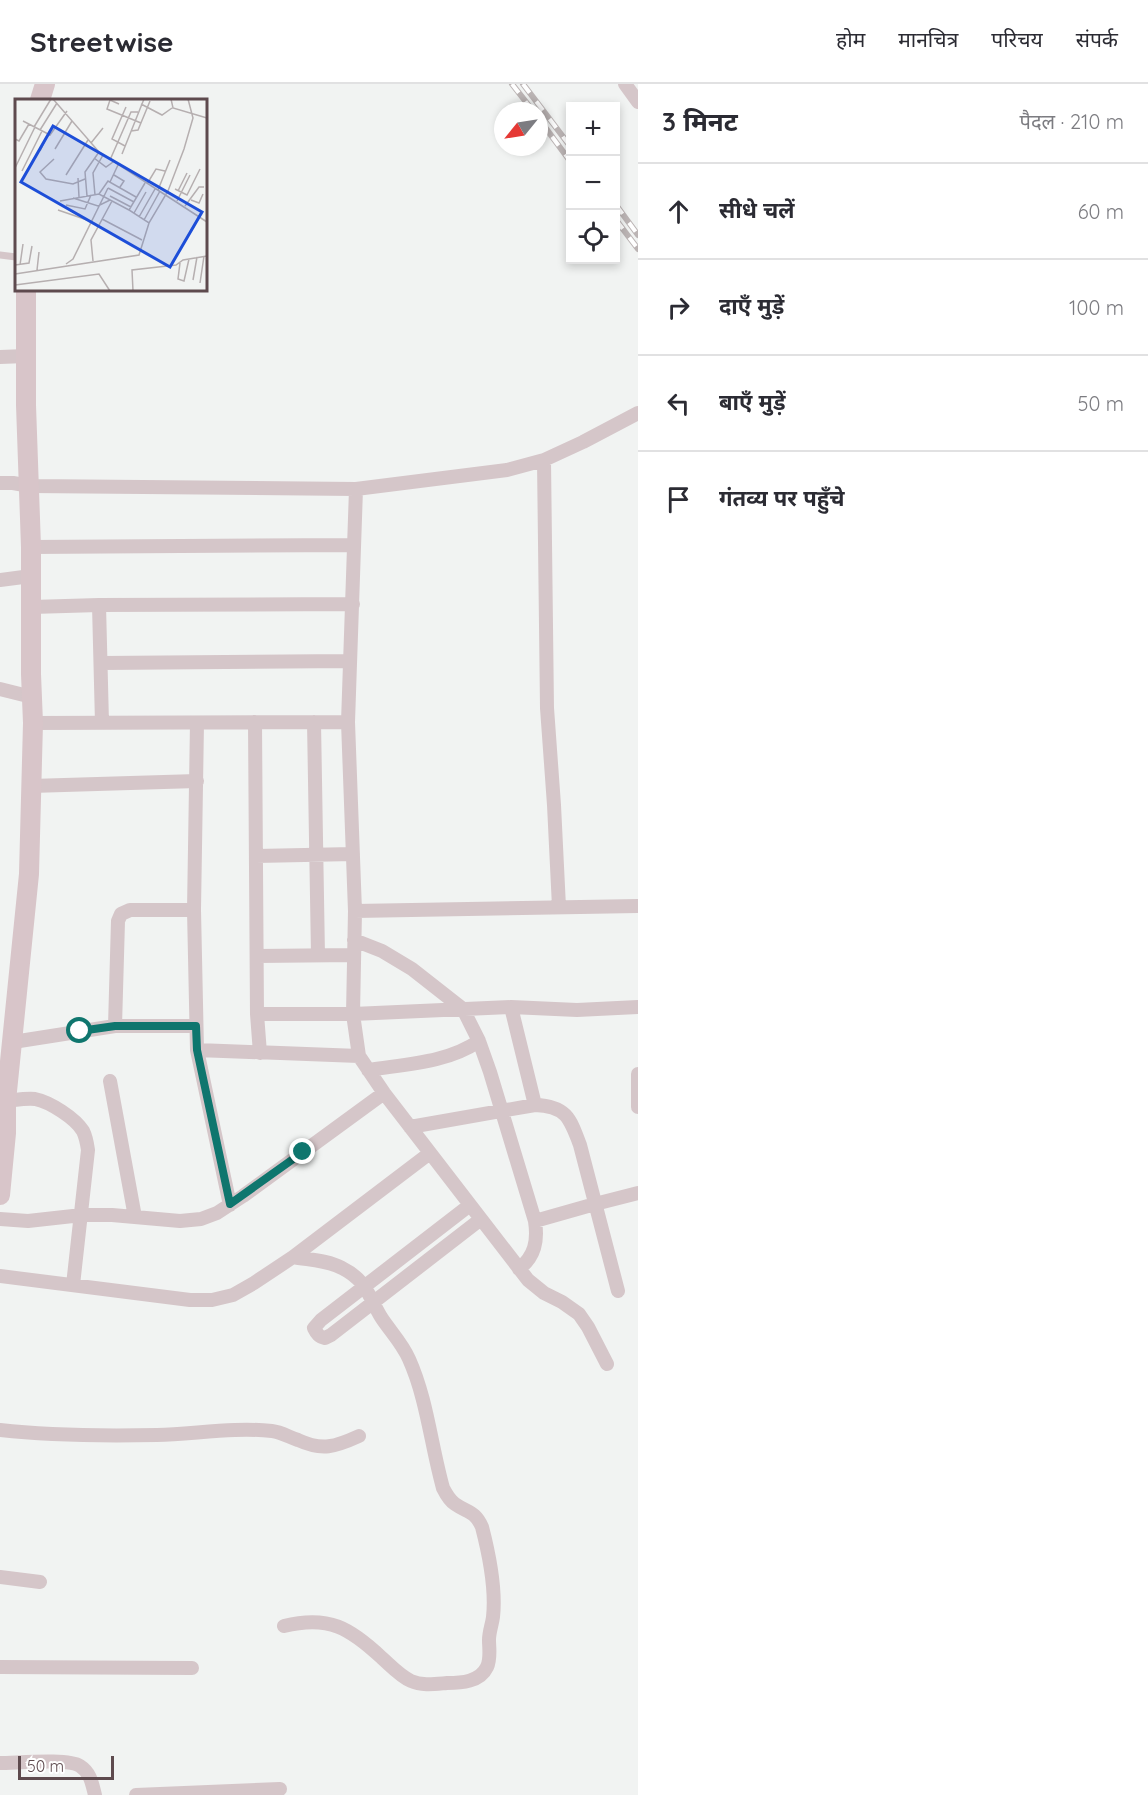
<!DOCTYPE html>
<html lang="hi">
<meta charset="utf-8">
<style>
body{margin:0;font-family:Quicksand,"Noto Sans Devanagari",sans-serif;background:#f2f2f3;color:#2b2b33}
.controls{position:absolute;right:18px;top:18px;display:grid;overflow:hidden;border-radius:0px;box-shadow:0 3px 9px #0003}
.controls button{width:54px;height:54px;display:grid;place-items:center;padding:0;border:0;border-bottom:2px solid #e1e1e2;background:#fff;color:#2b2b33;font:30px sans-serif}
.compass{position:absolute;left:494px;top:18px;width:54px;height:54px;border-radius:50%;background:#fff;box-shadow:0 3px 9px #0003;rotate:240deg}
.scale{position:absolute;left:18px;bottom:15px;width:96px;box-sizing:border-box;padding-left:6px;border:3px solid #5e4a4e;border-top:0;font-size:16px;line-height:21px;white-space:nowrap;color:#5e4a4e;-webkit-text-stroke:4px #fff;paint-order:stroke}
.stop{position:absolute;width:18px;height:18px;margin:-14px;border:4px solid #0f766e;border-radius:50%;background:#fff}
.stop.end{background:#0f766e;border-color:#fff;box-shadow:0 2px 6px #0008}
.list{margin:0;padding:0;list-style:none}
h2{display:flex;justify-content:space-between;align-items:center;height:78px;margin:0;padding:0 24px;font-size:26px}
h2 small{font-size:20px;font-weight:400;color:#7c7c81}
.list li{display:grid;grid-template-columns:39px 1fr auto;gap:18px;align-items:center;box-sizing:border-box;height:96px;padding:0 24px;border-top:2px solid #e1e1e2}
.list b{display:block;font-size:22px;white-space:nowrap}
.list em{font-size:20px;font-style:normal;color:#7c7c81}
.icon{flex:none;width:33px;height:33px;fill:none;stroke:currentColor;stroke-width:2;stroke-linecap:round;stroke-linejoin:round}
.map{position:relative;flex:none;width:638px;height:1711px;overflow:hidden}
header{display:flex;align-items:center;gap:36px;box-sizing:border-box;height:84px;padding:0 30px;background:#fff;border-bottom:2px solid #e1e1e2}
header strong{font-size:28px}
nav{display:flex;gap:33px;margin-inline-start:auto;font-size:21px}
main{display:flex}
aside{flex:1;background:#fff}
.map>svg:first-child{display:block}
</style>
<header>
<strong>Streetwise</strong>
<nav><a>होम</a><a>मानचित्र</a><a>परिचय</a><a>संपर्क</a></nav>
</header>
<main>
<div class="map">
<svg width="638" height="1711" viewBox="0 0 638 1711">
<rect width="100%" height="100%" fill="#f1f3f2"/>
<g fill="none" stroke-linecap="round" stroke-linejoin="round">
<path stroke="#d5c6c9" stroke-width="7" d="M0 171 16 173"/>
<path stroke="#d5c6c9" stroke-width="14" d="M625 0 638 18
M0 273 26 272
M544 376 547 624 554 721 559 823
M0 399H13L30 402 356 405 348 638 33 639
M356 405 507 386 544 376 583 358 638 329
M31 463 354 461
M0 496 31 492
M99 521 102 639
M32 523 99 521 353 520
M102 579 349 577
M0 605 32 613
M255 638 257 930 260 969
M314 638 318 871
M348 638 355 827 353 930 359 972 384 1009 528 1196 544 1209 562 1218 579 1230 588 1243 607 1280
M197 639 194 826 197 966 359 972
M31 702 197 697
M256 772 353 770
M355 827 638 822
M354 856 382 867 412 885 463 925 479 957 490 988 535 1137C538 1157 535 1172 519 1185
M257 872 354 871
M511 923 535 1021
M257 930H353L511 923 577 926 638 923
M115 942 118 837 121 830 130 826H194
M13 958 115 942H196
M197 966 230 1121
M368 986C406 980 447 979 479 957
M638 990V1023
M110 997 135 1133
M6 1017C16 1016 26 1014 35 1015 50 1018 75 1034 83 1047 86 1053 87 1059 88 1066L73 1201
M410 1043 535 1021C566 1022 570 1034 580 1061L618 1207
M470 1121 321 1236 314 1244C317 1250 319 1253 325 1254L331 1251 481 1135
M0 1135 28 1137 82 1131H112L180 1137 201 1135 217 1129 243 1112 384 1009
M535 1137 595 1120 638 1109
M0 1192 190 1216H212L233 1211 254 1199 293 1173 430 1069
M0 1346C51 1352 105 1352 157 1351 195 1350 234 1343 272 1347 281 1348 289 1353 298 1356 322 1367 335 1363 359 1352
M0 1493 40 1498
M284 1542C329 1531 350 1544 382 1574 391 1582 400 1592 411 1597 422 1602 435 1600 447 1599 461 1599 480 1598 487 1583 491 1575 489 1564 489 1556 489 1548 492 1541 493 1533 496 1506 489 1470 482 1443 475 1427 468 1429 455 1420 449 1416 446 1410 443 1404 431 1361 427 1315 409 1275 402 1259 390 1247 381 1233 368 1211 366 1196 342 1184 327 1176 309 1176 293 1173
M0 1583 192 1584
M0 1679C17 1679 68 1674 80 1682 91 1689 92 1700 95 1711
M136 1711 280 1705"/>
<path stroke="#d8c5c9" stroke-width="20" d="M40 16 45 0
M0 1111 6 1049V1017L29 790 33 639 31 590V463L26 321V206"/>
<g stroke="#bbb4b4" stroke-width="6">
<path id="rail" d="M512 0 533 27
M523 0 570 62
M539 35 570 77
M616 121 638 151
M616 136 638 165"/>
</g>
<use href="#rail" stroke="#fff" stroke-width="4" stroke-dasharray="11" stroke-linecap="butt"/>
</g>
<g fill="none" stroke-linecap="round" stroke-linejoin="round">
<path stroke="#0f766e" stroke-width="8" d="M80 947 115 942H196L197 966 230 1120 303 1068"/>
</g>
<g transform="translate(15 15)">
<rect width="192" height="192" fill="#f1f3f2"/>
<path fill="none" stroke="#b6afb0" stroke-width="1.5" d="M38 0 84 53 192 123M156 0 158 9 192 19M104 5 95 1 92 10 126 24M126 5 147 16 157 9M8 22 35 36 52 12M19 28 36 0M25 31 42 4M116 32 123 31 135 2M0 40 4 42 14 25M76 44 88 29M110 47 97 40 111 8M40 50 57 22M25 52 33 35M107 55 129 0M79 59 91 68 98 63M39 60 25 73 31 80 58 85 70 80M95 61 116 13H123M0 69 20 28M7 72 27 32M51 76 73 41M99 76 109 82 105 88M63 79 64 98M95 83 103 66M130 84 114 111 134 124 153 92 169 50 178 19 173 0M132 85 141 70 150 72M93 89 119 103M160 90 172 96 185 70M143 91 155 61M163 92 172 74M84 95 93 82 121 98M80 96 78 74 88 56M72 97 70 73 84 53M95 97 116 108M58 99 83 107 95 101M176 101 184 104 188 95M45 102 84 95 114 111M162 102 175 76M51 106 70 110 76 96M170 107 184 88H189M43 111 75 122M119 114 131 93M124 118 140 90M87 120 127 141M129 121 145 92M78 162 76 141 97 102M165 164 163 180 169 182 174 160M51 165 58 160 93 89M0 166 14 164 17 147M5 166 8 145M22 171 24 153M0 175 124 156 134 124M178 181 182 158M185 184 189 157M0 186 84 175 95 192M118 192 117 171 161 166 168 161 192 157"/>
<path fill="#1d4ed8" fill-opacity="0.15" stroke="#1d4ed8" stroke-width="3" d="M38 27 187 113 155 168 6 83Z"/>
<rect width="192" height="192" fill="none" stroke="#5e4a4e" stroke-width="3"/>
</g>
</svg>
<div class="controls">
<button>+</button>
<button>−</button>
<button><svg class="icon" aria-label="locate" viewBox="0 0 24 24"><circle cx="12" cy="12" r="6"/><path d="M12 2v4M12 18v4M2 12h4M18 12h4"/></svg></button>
</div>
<svg class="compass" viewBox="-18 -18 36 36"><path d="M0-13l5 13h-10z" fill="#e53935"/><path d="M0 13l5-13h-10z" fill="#7c7c81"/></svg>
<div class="scale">50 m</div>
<div class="stop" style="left:80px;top:947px"></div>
<div class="stop end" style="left:303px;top:1068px"></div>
</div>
<aside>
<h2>3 मिनट<small>पैदल · 210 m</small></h2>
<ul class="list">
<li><svg class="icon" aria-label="ahead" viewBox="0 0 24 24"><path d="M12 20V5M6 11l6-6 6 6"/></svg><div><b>सीधे चलें</b></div><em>60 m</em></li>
<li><svg class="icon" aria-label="right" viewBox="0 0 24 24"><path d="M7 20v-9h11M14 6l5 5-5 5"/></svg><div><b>दाएँ मुड़ें</b></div><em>100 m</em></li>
<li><svg class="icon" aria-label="left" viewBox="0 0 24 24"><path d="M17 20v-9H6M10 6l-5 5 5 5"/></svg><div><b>बाएँ मुड़ें</b></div><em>50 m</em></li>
<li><svg class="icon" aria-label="arrive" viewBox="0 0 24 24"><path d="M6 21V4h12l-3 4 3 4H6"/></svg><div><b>गंतव्य पर पहुँचे</b></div></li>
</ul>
</aside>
</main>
